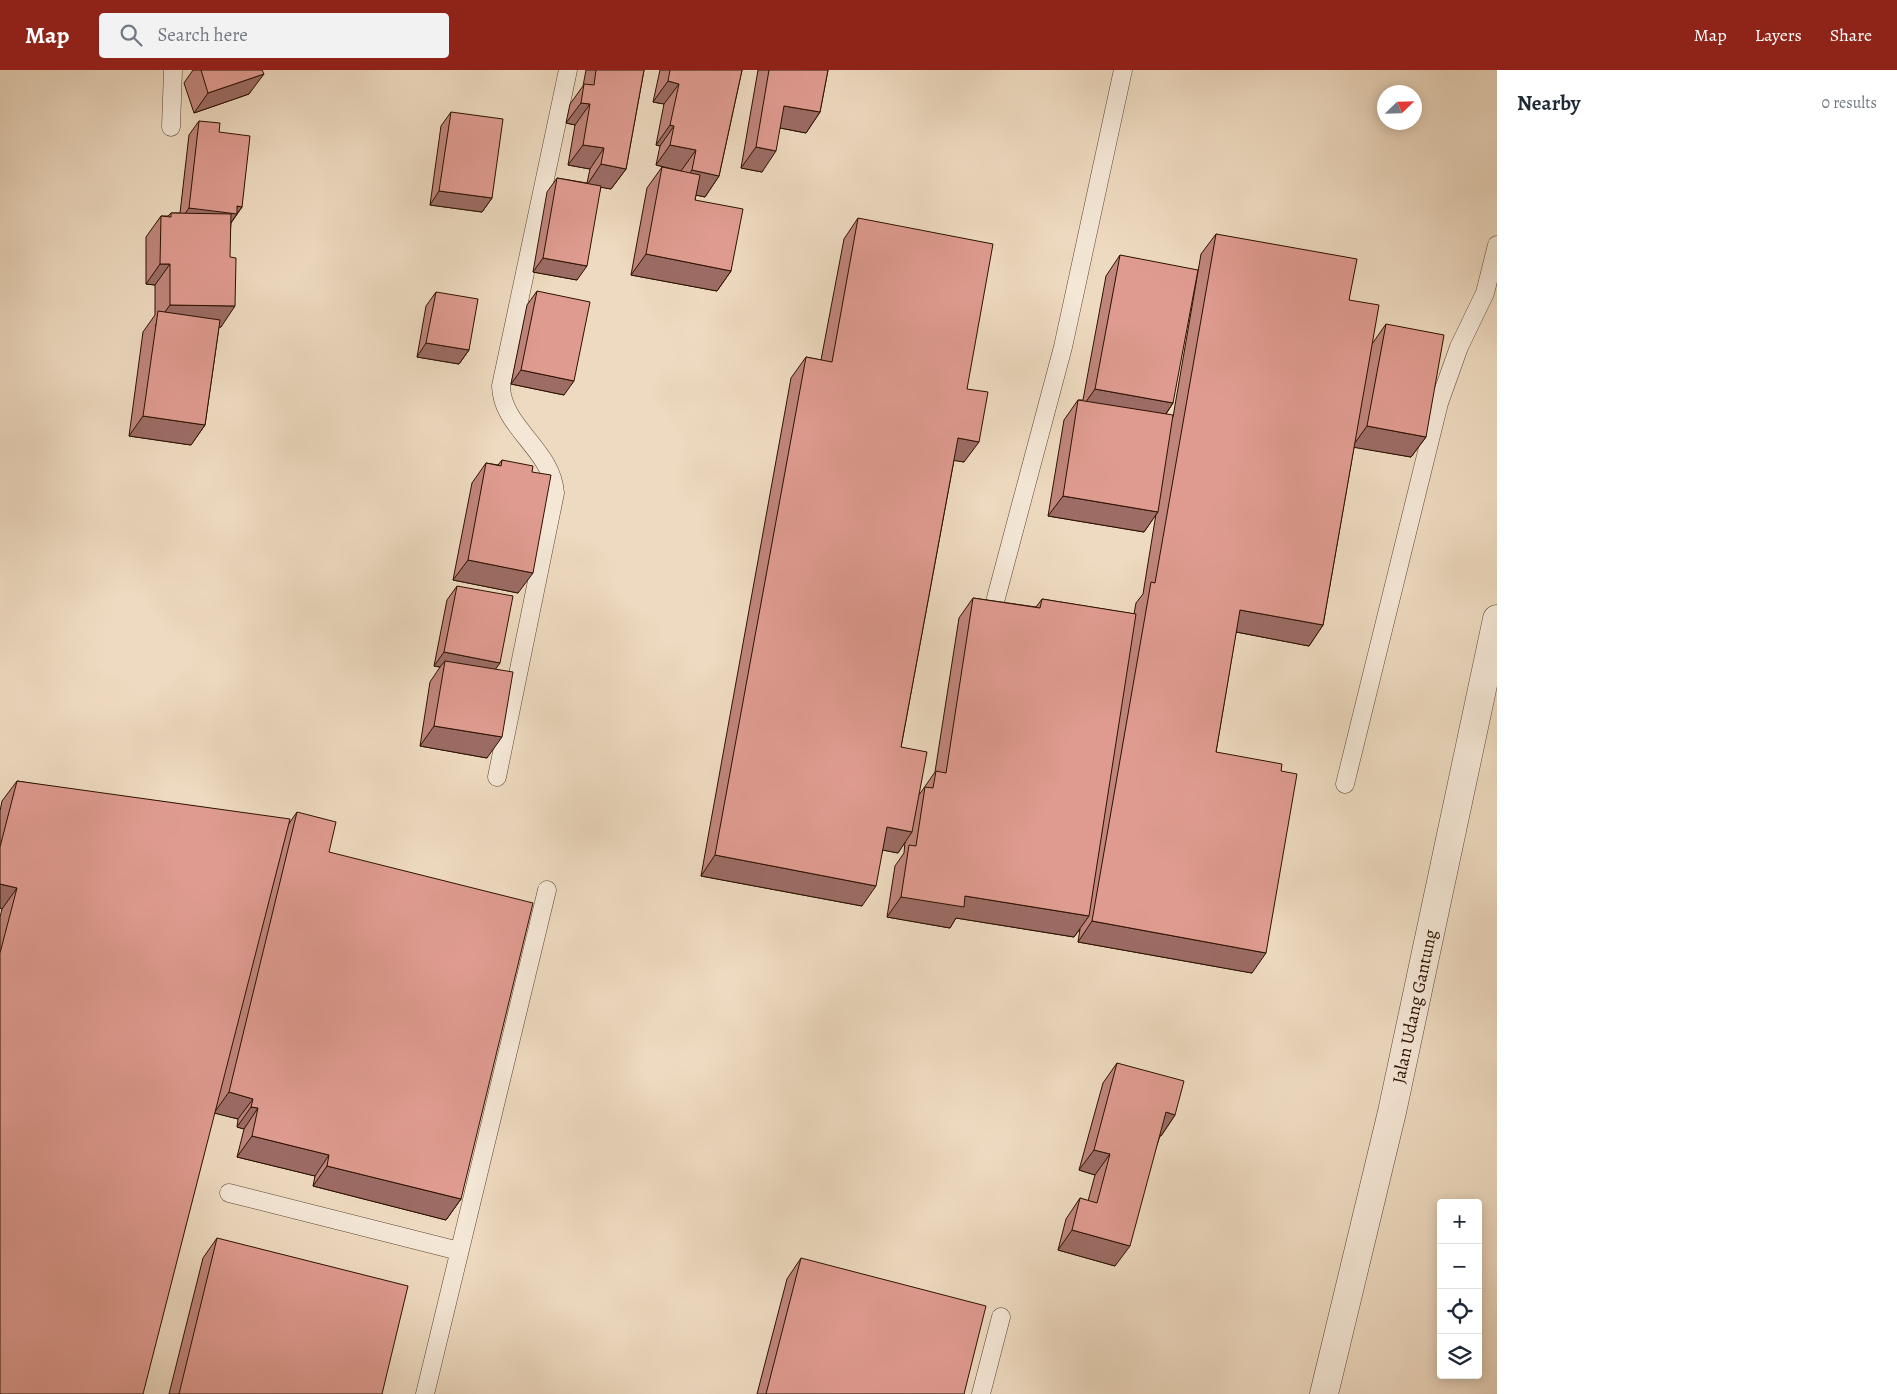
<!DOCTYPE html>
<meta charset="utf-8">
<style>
body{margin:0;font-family:Alegreya,serif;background:#f2f2f3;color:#1f2937}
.controls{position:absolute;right:15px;bottom:15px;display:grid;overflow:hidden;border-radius:5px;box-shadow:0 2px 12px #0003}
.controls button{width:45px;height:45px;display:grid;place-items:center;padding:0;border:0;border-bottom:1px solid #e0e1e3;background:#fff;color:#1f2937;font:25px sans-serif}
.compass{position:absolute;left:1377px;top:15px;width:45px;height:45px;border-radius:50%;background:#fff;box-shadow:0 2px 12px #0003;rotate:67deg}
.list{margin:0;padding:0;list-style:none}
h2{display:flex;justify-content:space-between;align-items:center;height:65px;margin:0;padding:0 20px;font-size:21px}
h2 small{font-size:16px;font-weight:400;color:#747a83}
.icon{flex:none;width:28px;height:28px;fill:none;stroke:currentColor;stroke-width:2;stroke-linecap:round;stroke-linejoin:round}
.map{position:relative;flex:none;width:1497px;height:1324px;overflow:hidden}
header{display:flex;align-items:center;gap:30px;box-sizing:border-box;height:70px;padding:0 25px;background:#8f2418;color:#fff}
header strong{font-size:24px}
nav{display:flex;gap:28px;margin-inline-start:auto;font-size:18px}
.search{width:350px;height:45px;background:#f2f2f3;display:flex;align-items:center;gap:12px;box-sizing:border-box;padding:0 18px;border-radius:5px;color:#747a83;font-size:19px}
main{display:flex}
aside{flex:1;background:#fff}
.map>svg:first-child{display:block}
</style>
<header>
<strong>Map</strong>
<div class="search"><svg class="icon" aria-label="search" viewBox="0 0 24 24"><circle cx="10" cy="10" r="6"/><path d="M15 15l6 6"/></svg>Search here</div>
<nav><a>Map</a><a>Layers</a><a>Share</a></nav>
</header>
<main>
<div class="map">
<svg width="1497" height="1324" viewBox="0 0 1497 1324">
<rect width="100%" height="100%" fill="#eedac0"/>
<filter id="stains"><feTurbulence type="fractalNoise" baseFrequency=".004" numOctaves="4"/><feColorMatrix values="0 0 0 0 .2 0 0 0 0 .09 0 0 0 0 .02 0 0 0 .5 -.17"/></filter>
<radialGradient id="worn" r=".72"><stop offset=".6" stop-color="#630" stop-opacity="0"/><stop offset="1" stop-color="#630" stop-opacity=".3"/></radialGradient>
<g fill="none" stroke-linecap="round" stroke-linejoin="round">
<g stroke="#5c4330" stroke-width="19">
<path id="lane" d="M171 57 173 0
M996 528 1063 277 1123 0
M497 707 555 423C552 379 502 358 501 316L568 0
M1345 714 1439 333 1459 277 1485 223 1497 175
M229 1123 459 1181
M425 1324 547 820
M981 1324 1001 1247"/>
</g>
<g stroke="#5c4330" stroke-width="29">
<g id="street">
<path id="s1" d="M1324 1324 1392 1042 1497 549"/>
</g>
</g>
<use href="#lane" stroke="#f4e7d6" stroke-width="18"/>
<use href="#street" stroke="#f4e7d6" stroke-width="28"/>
</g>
<path fill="#c0857c" stroke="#2c1100" d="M193 0H262L249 24 194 43 184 13Z
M586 0H644L626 99 611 119 601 117 577 210 533 202 547 122 557 108 587 113 590 99 568 95 575 55 566 53 570 34 583 16Z
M660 0H742L719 106 705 127 696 125 695 130 731 201 717 221 631 205 647 118 662 97 681 101 656 95 660 76 656 75 664 34 653 32Z
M758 0H828L820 42 806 63 780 58 762 102 741 98Z
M451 42 492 128 482 142 430 135 441 56Z
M199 51 219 62 242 137 231 153 221 257H219L205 355 191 375 129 366 143 262 155 245V215L146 214V167L161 146H168L171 143H180L189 65Z
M858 148 967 319 964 392 954 390 901 677 919 725 935 702 959 548 973 528 1036 537 1042 529 1134 544 1136 533 1143 524 1156 444 1144 462 1048 446 1064 350 1078 330H1083L1106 206 1120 185 1173 333 1166 344 1173 347 1201 184 1216 164 1349 230 1372 274 1386 254 1426 367 1411 387 1354 377 1323 555 1309 576 1236 562 1216 682 1252 903 1078 872 1080 859 1074 867 956 848 950 858 887 847 895 796 904 783 905 772 898 783 883 780 862 836 701 806 791 308 806 287 821 290 844 169Z
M537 221 564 325 511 314 527 235Z
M436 222 469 280 459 294 417 287 426 236Z
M502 390 532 402 518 523 453 510 472 413 486 393 498 395Z
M457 516 495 600 487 688 420 676 430 612 440 597 434 596 447 530Z
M17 711 288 755 297 742 329 782 461 1129 446 1150 313 1116 315 1106 237 1087 244 1059 237 1057 238 1049 215 1043 0 1324V847L2 839 0 838V741L2 731Z
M1117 993 1175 1045 1161 1066H1160L1115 1196 1058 1180 1066 1149 1080 1128 1088 1131 1095 1105 1079 1100 1103 1013Z
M217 1168 382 1324H169L203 1188Z
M801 1188 964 1324H757L787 1209Z"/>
<path fill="#9c6c65" stroke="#2c1100" d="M264 4 249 24 194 43 208 23Z
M668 11 679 14 664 34 653 32Z
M581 33 590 34 575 55 566 53Z
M784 36 820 42 806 63 770 56Z
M670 55 674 56 660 76 656 75Z
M583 75 604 78 590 99 568 95Z
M670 75 696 80 681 101 656 95Z
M756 77 776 81 762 102 741 98Z
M601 94 626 99 611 119 587 115Z
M692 100 719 106 705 127 677 121Z
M439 121 492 128 482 142 430 135Z
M237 136 242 137 227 158 179 152 189 138Z
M646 184 731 201 717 221 631 205Z
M543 188 587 196 577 210 533 202Z
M160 194H170L155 215 146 214Z
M170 235 235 236 221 257 155 256Z
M426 273 469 280 459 294 417 287Z
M521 300 574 311 564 325 511 314Z
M1095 319 1173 333 1159 354 1081 339Z
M143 346 205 355 191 375 129 366Z
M1367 356 1426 367 1411 387 1352 377Z
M958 368 979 372 964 392 944 389Z
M1063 426 1158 442 1144 462 1048 446Z
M468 490 533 503 518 523 453 510Z
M1240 540 1323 555 1309 576 1226 560Z
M444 582 500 593 490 607 445 591 440 597 434 596Z
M434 656 502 667 487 688 420 676Z
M887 757 912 762 898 783 872 778Z
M715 785 876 816 862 836 701 806Z
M0 814 17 818 2 839 0 838Z
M965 826 1089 846 1074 867 956 848 950 858 887 847 901 827Z
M1092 851 1266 883 1252 903 1078 872Z
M229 1022 253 1029 238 1049 214 1043Z
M251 1037 258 1038 244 1059 237 1057Z
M1166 1042 1175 1045 1161 1066 1151 1063Z
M252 1066 329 1085 315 1106 237 1087Z
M1094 1080 1110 1084 1095 1105 1079 1100Z
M327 1096 461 1129 446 1150 313 1116Z
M1072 1160 1130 1176 1115 1196 1058 1180Z"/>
<path fill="#df9b90" stroke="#2c1100" d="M201 0H262L264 4 208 23Z
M596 0H644L626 99 601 94 604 78 583 75 590 34 581 33 584 14 594 15Z
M670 0H742L719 106 692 100 696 80 670 75 674 56 670 55 679 14 668 11Z
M769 0H828L820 42 784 36 776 81 756 77Z
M451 42 503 49 492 128 439 121Z
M199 51 220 53 219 62 250 66 242 137 237 136V144L189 138Z
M662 97 700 105 695 130 743 139 731 201 646 184Z
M557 108 601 116 587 196 543 188Z
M171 143 231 144 230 187 236 188 235 236 170 235V194H160L161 146 171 147Z
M858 148 993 174 967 319 988 322 979 372 958 368 901 677 927 682 912 762 887 757 876 816 715 785 806 287 832 292Z
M1216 164 1357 189 1349 230 1379 235 1323 555 1240 540 1216 682 1282 694 1281 701 1297 704 1266 883 1092 851 1151 512 1155 513Z
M1120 185 1198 200 1173 333 1095 319Z
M537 221 590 232 574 311 521 300Z
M436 222 478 229 469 280 426 273Z
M158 241 220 250 205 355 143 346Z
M1386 254 1444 265 1426 367 1367 356Z
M1078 330 1173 345 1158 442 1063 426Z
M502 390 533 396 532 402 551 405 533 503 468 490 486 393 501 396Z
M457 516 513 526 500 593 444 582Z
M973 528 1040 538 1042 529 1136 544 1089 846 965 826 964 837 901 827 909 775 916 776 925 717 933 718 936 701 946 703Z
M445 591 513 602 502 667 434 656Z
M17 711 290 749 143 1324H0V883L17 818 0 814V777Z
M297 742 336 752 329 782 533 833 461 1129 327 1096 329 1085 252 1066 258 1038 251 1037 253 1029 229 1022Z
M1117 993 1184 1011 1175 1045 1166 1042 1130 1176 1072 1160 1080 1128 1097 1133 1110 1084 1094 1080Z
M217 1168 408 1216 382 1324H179Z
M801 1188 986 1236 964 1324H766Z"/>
<g text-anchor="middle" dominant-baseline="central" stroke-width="4" stroke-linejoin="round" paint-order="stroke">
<g font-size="18" fill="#2c1100" stroke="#f4e7d6">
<text stroke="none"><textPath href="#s1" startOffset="398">Jalan Udang Gantung</textPath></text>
</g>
</g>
<rect width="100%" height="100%" filter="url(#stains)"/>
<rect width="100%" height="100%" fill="url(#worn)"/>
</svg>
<div class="controls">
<button>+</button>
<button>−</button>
<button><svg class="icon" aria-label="locate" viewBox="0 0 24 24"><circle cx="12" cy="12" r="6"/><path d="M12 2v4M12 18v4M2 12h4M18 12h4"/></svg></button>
<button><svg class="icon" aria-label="layers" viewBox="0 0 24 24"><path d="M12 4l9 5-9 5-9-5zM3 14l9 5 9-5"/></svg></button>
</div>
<svg class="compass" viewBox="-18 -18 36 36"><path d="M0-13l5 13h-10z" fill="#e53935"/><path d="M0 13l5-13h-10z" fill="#747a83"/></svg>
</div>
<aside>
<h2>Nearby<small>0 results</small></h2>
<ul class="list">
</ul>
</aside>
</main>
